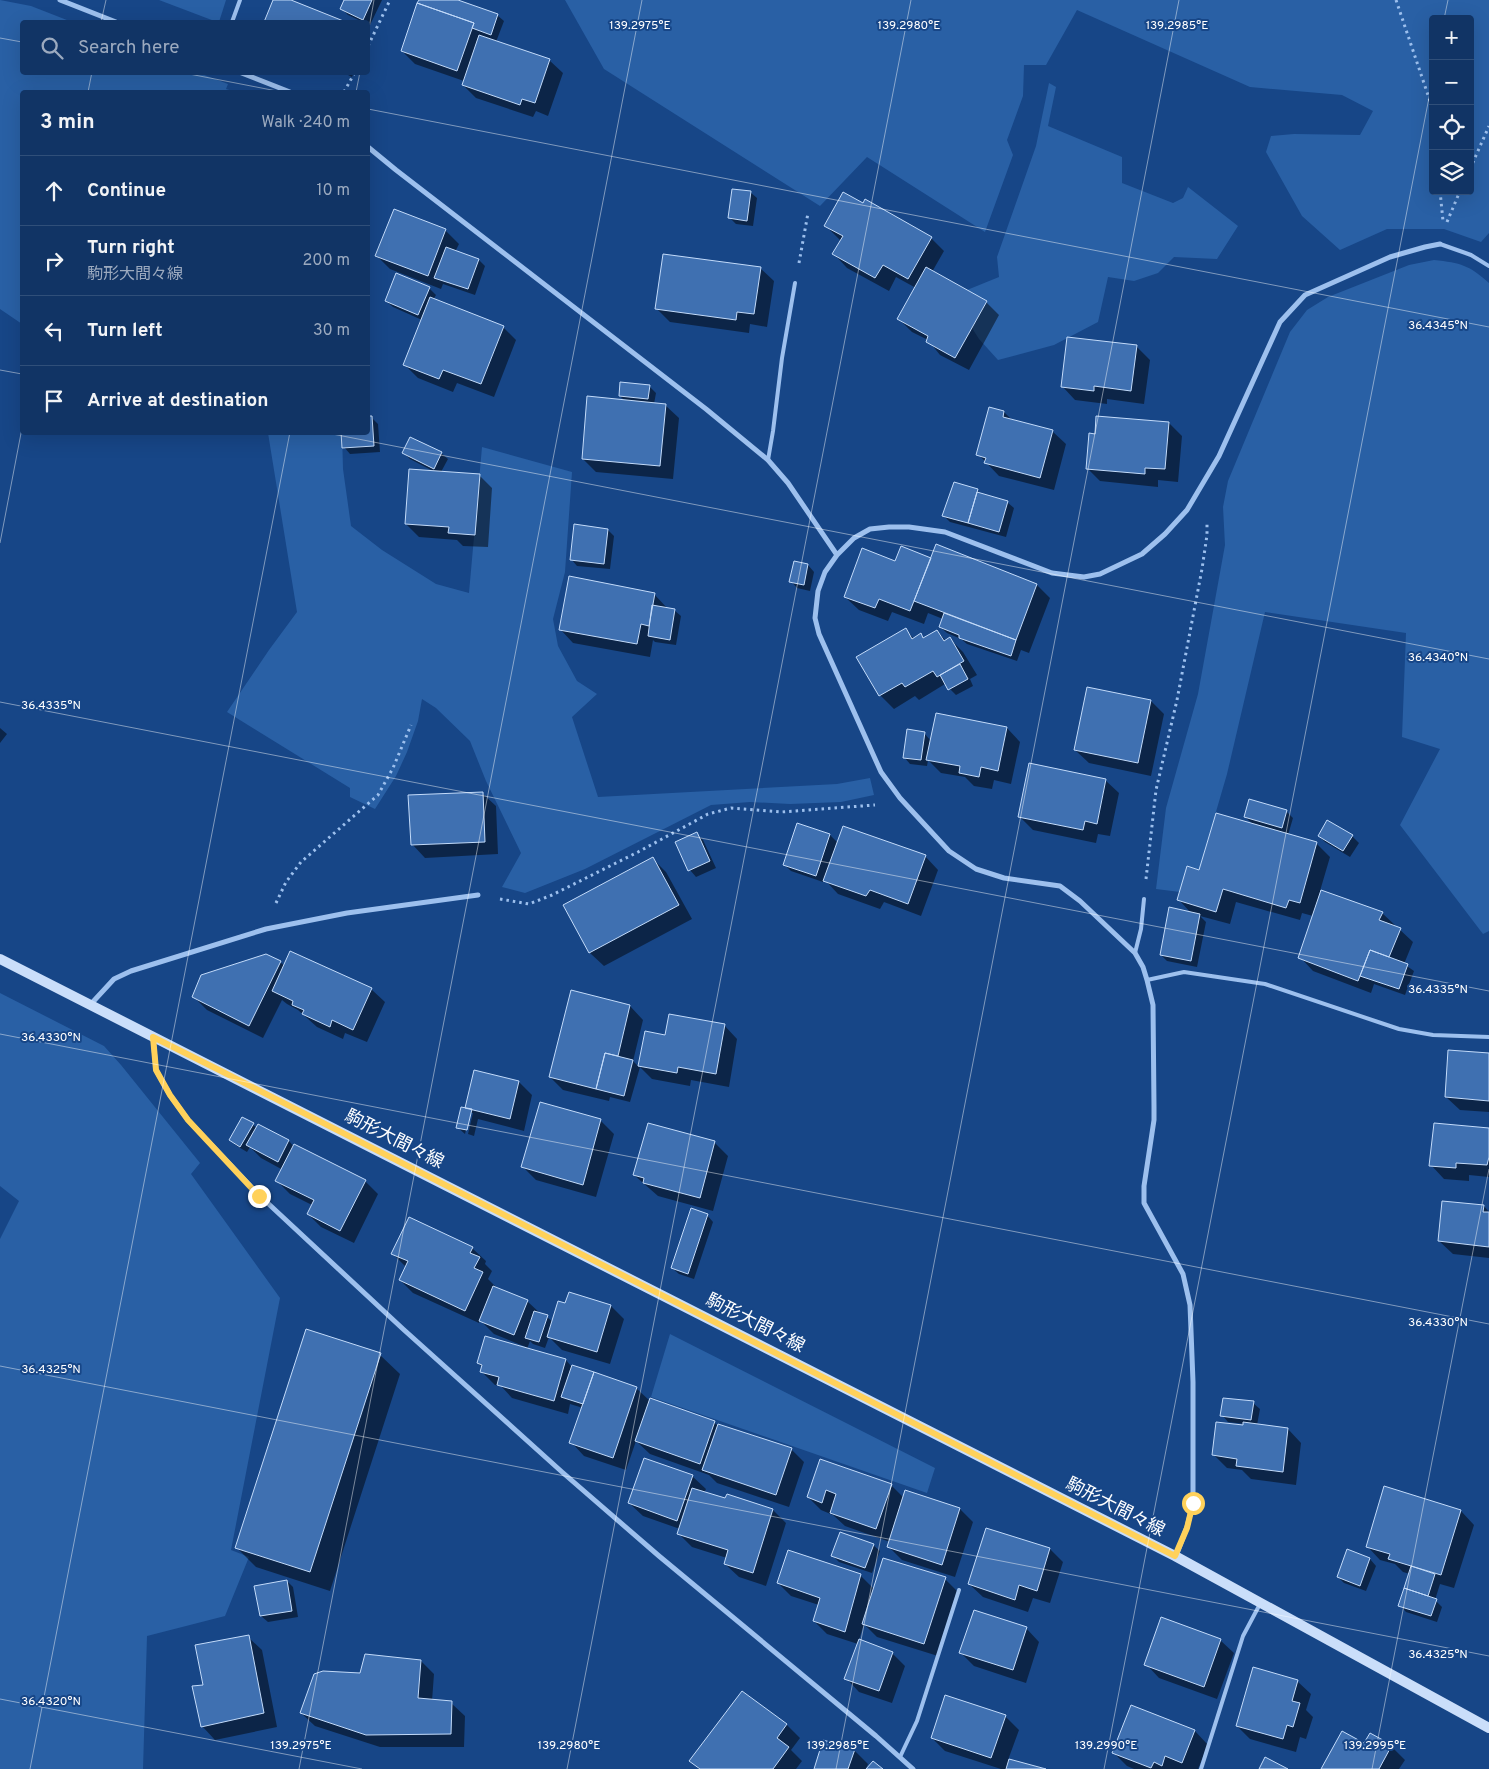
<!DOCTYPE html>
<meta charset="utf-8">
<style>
body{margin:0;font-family:Overpass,"Noto Sans JP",sans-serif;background:#1e3f6e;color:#f1f3f6}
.controls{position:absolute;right:15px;top:15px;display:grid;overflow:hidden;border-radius:5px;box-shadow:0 5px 20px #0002}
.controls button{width:45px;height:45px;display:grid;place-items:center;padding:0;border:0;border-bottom:1px solid #304f79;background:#113465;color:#f1f3f6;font:25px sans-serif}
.stop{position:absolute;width:15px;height:15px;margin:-11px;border:4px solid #ffd15a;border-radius:50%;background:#fff}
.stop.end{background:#ffd15a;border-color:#fff;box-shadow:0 1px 5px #0008}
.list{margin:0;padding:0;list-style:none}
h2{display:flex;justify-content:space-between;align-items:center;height:65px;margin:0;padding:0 20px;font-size:21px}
h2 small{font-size:16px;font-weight:400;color:#9caabf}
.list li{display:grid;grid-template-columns:32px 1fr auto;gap:15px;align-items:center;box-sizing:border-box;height:70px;padding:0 20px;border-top:1px solid #304f79}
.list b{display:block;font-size:19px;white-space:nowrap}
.list p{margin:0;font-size:16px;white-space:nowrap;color:#9caabf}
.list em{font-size:16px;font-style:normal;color:#9caabf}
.icon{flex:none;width:28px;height:28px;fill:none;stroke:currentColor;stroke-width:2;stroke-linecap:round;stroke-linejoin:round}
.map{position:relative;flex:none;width:1489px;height:1769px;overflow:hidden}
.search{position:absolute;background:#113465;box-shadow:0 5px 20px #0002;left:20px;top:20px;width:350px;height:55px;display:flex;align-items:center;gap:12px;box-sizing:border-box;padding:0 18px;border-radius:5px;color:#9caabf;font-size:19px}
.panel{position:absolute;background:#113465;box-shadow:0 5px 20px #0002;left:20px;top:90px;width:350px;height:345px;border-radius:5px}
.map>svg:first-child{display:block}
</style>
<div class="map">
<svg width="1489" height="1769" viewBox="0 0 1489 1769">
<rect width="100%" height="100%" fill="#174687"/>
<path fill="#2960a5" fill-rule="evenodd" d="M0 0 31 6 72 22H22V72L199 73 228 84 226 89 236 92H22V324L0 309Z
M159 0H226L219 22H217Z
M565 0H1489V233L1481 242 1444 229H1387L1340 250 1302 216 1266 152 1271 136 1294 134 1360 135 1373 111 1342 95 1250 87 1077 10 1046 65H1024L1023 96 1007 140 1013 155 985 232 867 157 820 206 604 69ZM1433 19H1470V191H1433Z
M1049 83 1056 87 1048 126 1122 157V183L1173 203 1183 198 1188 187 1238 226 1217 259 1174 257 1158 273 1134 281 1108 277 1098 322 1054 345 998 360 979 339 972 328 987 301 967 290 999 277 997 257 1036 146Z
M1434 260C1461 263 1469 265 1489 283V931L1483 934 1400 825 1440 749 1402 737 1406 633 1265 612 1227 774 1199 870 1187 867 1180 892 1156 889 1166 808 1198 694 1225 545 1223 507 1228 481 1290 332 1307 310 1328 297 1409 265Z
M268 433H342L343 469 351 526 382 550 436 584 469 593 482 447 572 472 565 572 553 619 558 646 577 681 597 694 572 717 598 797 837 784 870 778 874 795 841 802 790 804 750 802 711 805 585 869 525 893 502 887 521 853 486 781 470 741 436 708 422 699 418 721 407 752 396 776 375 809 350 797V788L227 712 269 650 297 612Z
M0 993 104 1046 121 1065 200 1163 191 1174 280 1298 231 1550 249 1557 225 1616 147 1636 143 1769H0V1239L19 1201 0 1186Z
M670 1334 935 1468 927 1493 651 1397Z"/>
<path fill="#0007" d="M274 0H288L342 22H265Z
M346 0H382L370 25 368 22H363L348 15 342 9Z
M420 0H454L497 15 504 21 496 42 549 60 563 73 548 116 536 111 533 117 476 98 463 85 464 81 415 64 402 51Z
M342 72H354L352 77Z
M750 192 757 198 753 226 736 224 730 218Z
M826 226 931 238 944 251 932 272 986 302 999 315 969 370 940 355 928 340 912 332 899 319 916 288 896 277 889 291 847 268 834 254 841 241Z
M445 230 459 244 455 252 479 260 485 266 475 295 443 284 441 289 390 269 377 256Z
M760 268 774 281 767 327 750 324 749 333 670 322 657 309Z
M429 288 436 295 433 300 503 327 516 340 494 397 457 383 453 392 418 378 405 365 422 320 393 307 386 301Z
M1136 346 1150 360 1144 404 1107 399V404L1075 400 1062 386Z
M649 386 656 393 654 404 665 405 679 418 673 479 596 472 583 459 625 401 620 396Z
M989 409 1004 412 1012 420 1052 431 1066 444 1054 490 999 476 978 454Z
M368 418H372L378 424 380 452 350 454 344 447 368 432Z
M1169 423 1182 436 1178 482 1158 480V487L1100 481 1087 468 1096 435Z
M404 453H441L448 459 441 472 479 475 492 488 488 547 463 546 457 540 419 537 406 524 435 472 410 459Z
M977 490 982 495 1007 502 1014 508 1006 537 950 522 944 516Z
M608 530 614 536 610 569 577 566 571 559Z
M937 546 1037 585 1050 598 1029 653 1021 650 1017 661 967 644 961 639 947 633 940 627 943 619 928 613 924 624 892 612 888 621 859 610 845 597 896 563 931 560Z
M808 565 814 572 810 591 797 588 791 581Z
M654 594 668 609 674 610 681 616 676 645 655 642 653 640 650 657 573 643 560 629Z
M906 630 914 639 921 635 924 638 937 631 946 641 950 639 963 652 977 675 970 679 973 686 956 695 945 684 919 700 915 696 894 709 880 695 858 658Z
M1151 701 1164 714 1151 776 1089 763 1075 750Z
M937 715 1007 728 1020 742 1011 784 994 780 992 789 974 786 965 777 941 773 928 760 927 766 910 764 904 757 924 733 931 741Z
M0 728 7 734 0 743Z
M1105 780 1119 793 1110 836 1098 834 1096 843 1033 830 1019 816Z
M482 793 496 806 498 854 425 858 412 844Z
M1286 811 1293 818 1288 835 1317 844 1330 857 1320 891 1382 913 1413 942 1404 964 1414 971 1405 995 1374 984 1371 993 1313 971 1300 957 1313 916 1302 913 1300 920 1236 902 1230 924 1200 916 1206 922 1197 967 1167 961 1161 955 1192 914 1179 900 1200 872 1254 825 1245 817Z
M1328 822 1352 836 1359 843 1350 857 1325 842 1319 836Z
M798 825 830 835 838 843 925 856 938 870 921 916 884 902 880 909 838 894 824 879 823 882 791 871 785 865Z
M696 834 703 840 716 868 696 877 690 870 676 842Z
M652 858 666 872 692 919 604 966 590 953 565 905Z
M266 956 280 962 285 966 371 989 385 1002 367 1042 345 1033 343 1039 317 1027 298 1010 287 1004 282 1000 263 1038 207 1010 194 997Z
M630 1006 643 1020 633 1061 639 1067 646 1032 666 1036 724 1025 737 1039 729 1087 691 1080 690 1086 652 1079 640 1067 630 1102 610 1097 609 1101 563 1090 550 1077Z
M1489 1054V1112L1460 1110 1446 1097Z
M519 1082 532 1095 524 1131 478 1119 474 1136 468 1134 473 1113H470L465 1134 457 1127 466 1109Z
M243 1118 257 1128 259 1125 289 1141 294 1147 365 1181 378 1194 354 1243 321 1227 308 1214 312 1205 290 1194 277 1181 283 1170 261 1158 250 1147 247 1152 237 1146 230 1140Z
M600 1120 614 1134 596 1197 536 1180 523 1167Z
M1489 1130V1177L1469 1175V1181L1444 1179 1431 1165Z
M714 1142 728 1156 713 1211 658 1196 634 1175Z
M1484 1206 1489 1212V1258L1453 1254 1439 1241Z
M707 1215 713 1222 694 1279 679 1274 672 1268Z
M472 1248 486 1261 485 1264 492 1271 488 1279 496 1287 495 1288 527 1301 541 1314 547 1317 553 1322 566 1304 611 1306 624 1319 610 1364 562 1350 549 1337 545 1348 533 1344 530 1341 527 1349 566 1360 571 1366 636 1388 650 1401 714 1422 718 1426 791 1449 804 1462 789 1507 717 1483 709 1475 650 1454 636 1441 626 1470 584 1456 571 1442 583 1408 570 1404 568 1414 512 1398 501 1386 495 1385 482 1372 483 1368 478 1363 526 1349V1347L494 1334 480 1320 479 1323 413 1293 400 1280 406 1267 393 1254Z
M380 1355 400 1374 330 1591 256 1567 236 1547Z
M1253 1403 1260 1409 1257 1425 1288 1429 1301 1443 1296 1485 1251 1479 1242 1470 1227 1468 1214 1455 1245 1424 1228 1422 1222 1415Z
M821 1460 891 1485 904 1498 960 1509 973 1522 955 1577 902 1560 888 1546 890 1542 845 1526 833 1515 821 1510 808 1497Z
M692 1476 706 1489 704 1493 726 1500 773 1510 786 1523 766 1586 739 1577 725 1564 727 1558 692 1547 679 1534 680 1529 643 1516 629 1503Z
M1385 1488 1461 1511 1474 1525 1454 1588 1440 1584 1435 1600 1442 1607 1437 1622 1406 1612 1400 1605 1410 1574 1403 1572 1395 1564 1380 1560 1367 1546Z
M873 1545 880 1551 872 1573 839 1562 833 1556Z
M1050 1549 1063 1562 1050 1603 1033 1598 1028 1612 983 1597 969 1584Z
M1348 1551 1370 1559 1376 1566 1366 1591 1344 1583 1338 1577Z
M860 1575 875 1590 945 1579 958 1592 938 1656 877 1637 864 1624 859 1640 892 1653 905 1666 892 1703 859 1692 846 1678 858 1644 827 1634 814 1621 819 1605 791 1596 778 1583Z
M287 1581 293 1587 298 1617 268 1622 261 1616Z
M1026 1628 1039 1642 1026 1683 974 1666 961 1653Z
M248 1637 262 1650 277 1727 215 1740 202 1726 204 1686Z
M1220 1640 1234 1653 1217 1699 1159 1678 1146 1664Z
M421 1661 434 1674 432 1701 451 1703 465 1716 464 1747H380L315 1726 301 1713 361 1674Z
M1297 1681 1311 1694 1306 1710 1313 1717 1306 1739 1300 1737 1296 1752 1250 1739 1237 1726Z
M743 1692 787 1725 800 1738 791 1750 802 1761 796 1769H699L691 1761Z
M1132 1707 1195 1731 1208 1745 1198 1769H1134L1127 1766 1114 1753Z
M1005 1716 1019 1730 1008 1760 1042 1769H1001L945 1751 932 1738Z
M1365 1745 1391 1746 1405 1760 1399 1769H1323Z
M854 1750 868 1764 866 1769H815Z"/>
<path fill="#3f70b1" stroke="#c3dbfa" d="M273 0H291L346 22H264Z
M344 0H372L363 20 340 9Z
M419 0H458L498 14 491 35 472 28 474 23 417 3Z
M417 3 474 23 457 71 401 51Z
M479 35 550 59 535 103 522 99 520 105 462 85Z
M732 189 751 191 747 221 728 218Z
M843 192 863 203 865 199 932 237 908 279 883 265 875 278 832 254 843 236 824 226Z
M394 209 446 229 428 276 375 256Z
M446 247 479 259 468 289 434 278Z
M663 254 761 267 754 314 737 312 736 320 655 309Z
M926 267 987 301 955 358 926 342 928 336 897 319Z
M396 273 430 287 418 315 385 301Z
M430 297 504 326 481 384 443 370 439 379 403 365Z
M1067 337 1137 345 1131 391 1094 386V391L1061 387Z
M620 382 650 385 648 399 619 396Z
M587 396 666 404 660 466 582 459Z
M989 407 1004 411 1003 417 1053 430 1040 478 984 463 986 458 976 455Z
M368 416H372L374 446 342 448 341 432H368Z
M1096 416 1169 422 1165 469 1145 468V474L1086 469 1089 433 1095 434Z
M410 437 442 452 434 469 402 453Z
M409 469 480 474 475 535 448 533 449 527 405 524Z
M954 482 978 489 968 523 942 516Z
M977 492 1008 501 999 532 968 523Z
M574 524 608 529 604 564 570 560Z
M936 544 1037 584 1016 640 914 601Z
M901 546 931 558 910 611 879 599 875 608 844 597 862 548 895 561Z
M794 561 808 564 804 585 789 582Z
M569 576 655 593 649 626 641 624 637 644 559 630Z
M652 605 675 609 670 640 648 636Z
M944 613 1016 640 1011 656 959 638V635L939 627Z
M906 628 912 639 921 633 923 638 937 630 944 641 950 637 964 661 937 677 933 671 905 687 902 683 879 696 856 657Z
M960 664 968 679 948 690 940 675Z
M1087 687 1151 700 1138 763 1074 750Z
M936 713 1007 727 998 771 981 767 979 777 959 773 960 766 926 760Z
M907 729 925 732 921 760 903 758Z
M1029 763 1106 779 1097 824 1085 821 1083 830 1018 817Z
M483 792 485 842 411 845 408 795Z
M1249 799 1287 810 1282 828 1244 817Z
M1216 813 1317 842 1300 903 1289 900 1286 908 1223 889 1216 912 1177 900 1187 866 1199 870Z
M1327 820 1353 835 1343 851 1318 836Z
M797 823 830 834 816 876 783 865Z
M843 826 926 855 908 904 870 890 866 896 823 881Z
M697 832 710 861 688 871 675 842Z
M653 857 679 905 589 953 563 905Z
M1321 890 1383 912 1379 920 1401 928 1389 957 1370 950 1358 981 1298 958Z
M1169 907 1200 914 1191 961 1160 955Z
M1370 950 1408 964 1399 989 1360 976Z
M290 951 372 988 353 1030 332 1020 330 1027 302 1014 304 1010 292 1005 293 1001 272 991Z
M266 954 281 961 249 1026 192 997 201 975Z
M571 990 630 1005 618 1056 605 1053 596 1089 549 1077Z
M669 1014 725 1024 716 1074 678 1067 677 1073 638 1066 645 1031 665 1035Z
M1448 1050 1489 1053V1101L1445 1097Z
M605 1053 633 1060 624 1096 596 1089Z
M474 1070 519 1081 510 1119 465 1108Z
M540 1102 601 1119 583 1185 521 1167Z
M461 1107 472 1109 467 1130 456 1128Z
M242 1117 254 1123 240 1147 229 1140Z
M648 1123 715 1141 700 1198 643 1183 644 1178 633 1175Z
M1434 1123 1489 1128V1157L1487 1165 1456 1163V1168L1429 1166Z
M258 1124 289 1140 278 1162 246 1145Z
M294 1144 366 1180 340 1231 307 1214 314 1200 275 1181Z
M1442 1201 1484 1205 1483 1212H1489V1247L1438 1241Z
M691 1208 708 1214 688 1274 671 1268Z
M409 1217 473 1247 470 1253 480 1257 474 1268 483 1272 465 1311 399 1280 408 1261 391 1254Z
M493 1286 528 1300 514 1335 479 1321Z
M569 1292 611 1305 597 1352 547 1337 558 1301 565 1303Z
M534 1311 548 1315 539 1342 525 1338Z
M306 1329 381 1353 310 1572 235 1548Z
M485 1336 566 1359 554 1401 497 1385 499 1377 480 1372 482 1365 477 1363Z
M572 1365 594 1372 583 1404 561 1397Z
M594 1372 637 1387 613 1458 569 1443Z
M650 1398 715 1421 700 1464 635 1441Z
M1223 1398 1254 1401 1251 1420 1220 1416Z
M1216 1422 1243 1425V1422L1288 1428 1283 1472 1236 1466 1237 1459 1212 1455Z
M718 1424 792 1448 776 1495 702 1470Z
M644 1458 693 1475 677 1521 628 1503Z
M820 1459 892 1484 876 1529 830 1513 836 1494 826 1490 822 1503 807 1497Z
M1384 1486 1461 1510 1441 1575 1388 1559 1390 1554 1366 1547Z
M692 1488 725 1498 727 1494 773 1509 753 1573 724 1564 728 1550 677 1534Z
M905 1490 960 1508 942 1565 887 1547Z
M986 1528 1050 1548 1037 1591 1019 1585 1015 1600 968 1584Z
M840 1532 874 1544 865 1568 831 1556Z
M1347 1549 1370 1558 1360 1586 1337 1577Z
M788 1550 861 1574 845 1632 813 1621 820 1598 777 1583Z
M883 1558 946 1577 924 1644 862 1624Z
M1411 1566 1435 1574 1428 1596 1404 1588Z
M287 1580 292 1611 260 1616 254 1586Z
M1404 1588 1437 1599 1431 1616 1398 1606Z
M974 1610 1027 1627 1013 1670 959 1653Z
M1161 1617 1221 1639 1204 1687 1144 1665Z
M249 1635 264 1713 201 1727 192 1686 203 1685 195 1645Z
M859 1639 893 1652 879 1691 844 1679Z
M365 1654 421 1660 418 1698 452 1701 451 1734 366 1735 300 1713 314 1674 323 1671 360 1673Z
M1253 1667 1298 1680 1292 1701 1300 1703 1293 1727 1287 1725 1283 1739 1236 1726Z
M742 1691 787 1724 777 1738 789 1747 773 1769H700L689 1761Z
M945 1695 1006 1715 991 1758 931 1738Z
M1131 1705 1195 1730 1182 1763 1165 1756 1162 1766 1154 1762 1151 1768 1112 1753Z
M1342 1731 1364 1743 1370 1733 1392 1745 1379 1769H1321Z
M823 1740 855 1749 848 1769H814Z
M1265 1757 1288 1769H1259Z
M1009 1759 1046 1769H1006Z
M873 1761 883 1769H866Z"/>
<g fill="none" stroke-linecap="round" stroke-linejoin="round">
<path stroke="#9dc0ee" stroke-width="3" stroke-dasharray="2.5 4" stroke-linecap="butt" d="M1396 0 1433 110
M368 46 390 0
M344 92 355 72
M1470 169 1489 126
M1440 191 1443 221
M1447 222 1460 191
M799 263 808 213
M1146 879 1156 790 1177 700 1202 569 1207 535V523
M500 899 529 904 552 895 638 852 708 814 731 808 781 812 875 805
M276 903 286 882 301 862 378 795 393 768 411 725"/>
<path stroke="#9dc0ee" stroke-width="4" d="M232 22 240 0
M1440 244 1471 255 1489 266
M768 460 773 431 782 358 795 283
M1135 953 1141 929 1144 899
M1147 980 1184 972 1265 984 1399 1029 1433 1035 1489 1037
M900 1757 917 1721 959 1590
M1201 1769 1243 1636 1260 1604"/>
<path stroke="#9dc0ee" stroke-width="5" d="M60 0 116 22
M239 72 290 92
M368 147 396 170 706 409 768 460 788 483 837 555
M90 1005 114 979 131 971 266 929 347 913 478 895
M153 1037 156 1070 170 1095 188 1120 259 1195 403 1329 562 1472 659 1556 876 1736 913 1769
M1176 1556 1187 1527 1193 1503V1382L1190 1305 1183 1274 1144 1203V1186L1154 1120V1107L1153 1005 1147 980 1143 967 1135 953 1080 901 1060 886 1004 878 976 869 949 851 900 798 881 772 819 634 815 618 818 591 825 572 837 555 854 538 870 529 889 527H909L945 532 1052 573 1084 577 1100 574 1142 554 1165 534 1187 510 1219 456 1280 322 1305 295 1390 257 1425 247 1440 244"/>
<path stroke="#cadefa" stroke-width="10" d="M0 959 1175 1556 1489 1728"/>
</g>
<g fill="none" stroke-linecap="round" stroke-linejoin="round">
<path stroke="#ffd15a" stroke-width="6" d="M259 1196 188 1120 170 1095 156 1070 153 1037 221 1071 1175 1556 1187 1528 1193 1503"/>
</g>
<path fill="none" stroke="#fff" stroke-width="1" stroke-opacity="0.45" d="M1444 19 1448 0M101 22 106 0M368 34 374 0M0 38 22 42M179 72 282 92M88 92 92 72M356 92 360 72M368 109 1489 327M0 370 22 374M322 432 1489 659M0 543 22 428M0 702 1489 991M0 1034 1489 1324M0 1366 1489 1656M0 1699 362 1769M30 1769 290 432M299 1769 642 0M567 1769 911 0M836 1769 1179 0M1104 1769 1433 77M1372 1769 1489 1169"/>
<g text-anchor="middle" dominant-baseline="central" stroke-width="4" stroke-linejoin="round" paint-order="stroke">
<g font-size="18" fill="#fff" stroke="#174687">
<text transform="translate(394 1140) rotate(27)">駒形大間々線</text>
<text transform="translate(755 1324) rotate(27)">駒形大間々線</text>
<text transform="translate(1115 1508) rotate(27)">駒形大間々線</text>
</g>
</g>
<g font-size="12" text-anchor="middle" fill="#fff" stroke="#174687" stroke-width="4" stroke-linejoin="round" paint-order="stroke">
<text x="640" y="29">139.2975°E</text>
<text x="909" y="29">139.2980°E</text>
<text x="1177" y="29">139.2985°E</text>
<text x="1438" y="329">36.4345°N</text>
<text x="1438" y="661">36.4340°N</text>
<text x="51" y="709">36.4335°N</text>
<text x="1438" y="993">36.4335°N</text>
<text x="51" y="1041">36.4330°N</text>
<text x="1438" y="1326">36.4330°N</text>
<text x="51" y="1373">36.4325°N</text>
<text x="1438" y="1658">36.4325°N</text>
<text x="51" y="1705">36.4320°N</text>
<text x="301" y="1749">139.2975°E</text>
<text x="569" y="1749">139.2980°E</text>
<text x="838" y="1749">139.2985°E</text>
<text x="1106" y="1749">139.2990°E</text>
<text x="1375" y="1749">139.2995°E</text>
</g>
</svg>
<div class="controls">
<button>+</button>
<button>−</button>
<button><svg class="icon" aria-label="locate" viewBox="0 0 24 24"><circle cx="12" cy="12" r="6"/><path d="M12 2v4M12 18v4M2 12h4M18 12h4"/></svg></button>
<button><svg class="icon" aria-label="layers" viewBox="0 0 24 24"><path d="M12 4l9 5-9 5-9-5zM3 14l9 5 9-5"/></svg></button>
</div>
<div class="stop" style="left:1193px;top:1503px"></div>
<div class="stop end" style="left:259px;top:1196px"></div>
<div class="search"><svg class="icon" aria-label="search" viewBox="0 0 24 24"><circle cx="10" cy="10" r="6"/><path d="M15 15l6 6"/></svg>Search here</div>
<section class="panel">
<h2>3 min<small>Walk · 240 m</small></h2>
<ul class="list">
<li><svg class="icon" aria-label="ahead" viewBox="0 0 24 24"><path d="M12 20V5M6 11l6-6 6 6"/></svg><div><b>Continue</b></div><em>10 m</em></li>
<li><svg class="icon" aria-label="right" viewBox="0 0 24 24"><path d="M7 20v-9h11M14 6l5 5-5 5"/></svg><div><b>Turn right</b><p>駒形大間々線</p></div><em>200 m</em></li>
<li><svg class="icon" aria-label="left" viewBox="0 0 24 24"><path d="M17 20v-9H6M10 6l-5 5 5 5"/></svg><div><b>Turn left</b></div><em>30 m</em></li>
<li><svg class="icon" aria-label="arrive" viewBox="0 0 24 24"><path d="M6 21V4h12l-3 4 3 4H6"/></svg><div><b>Arrive at destination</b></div></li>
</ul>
</section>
</div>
